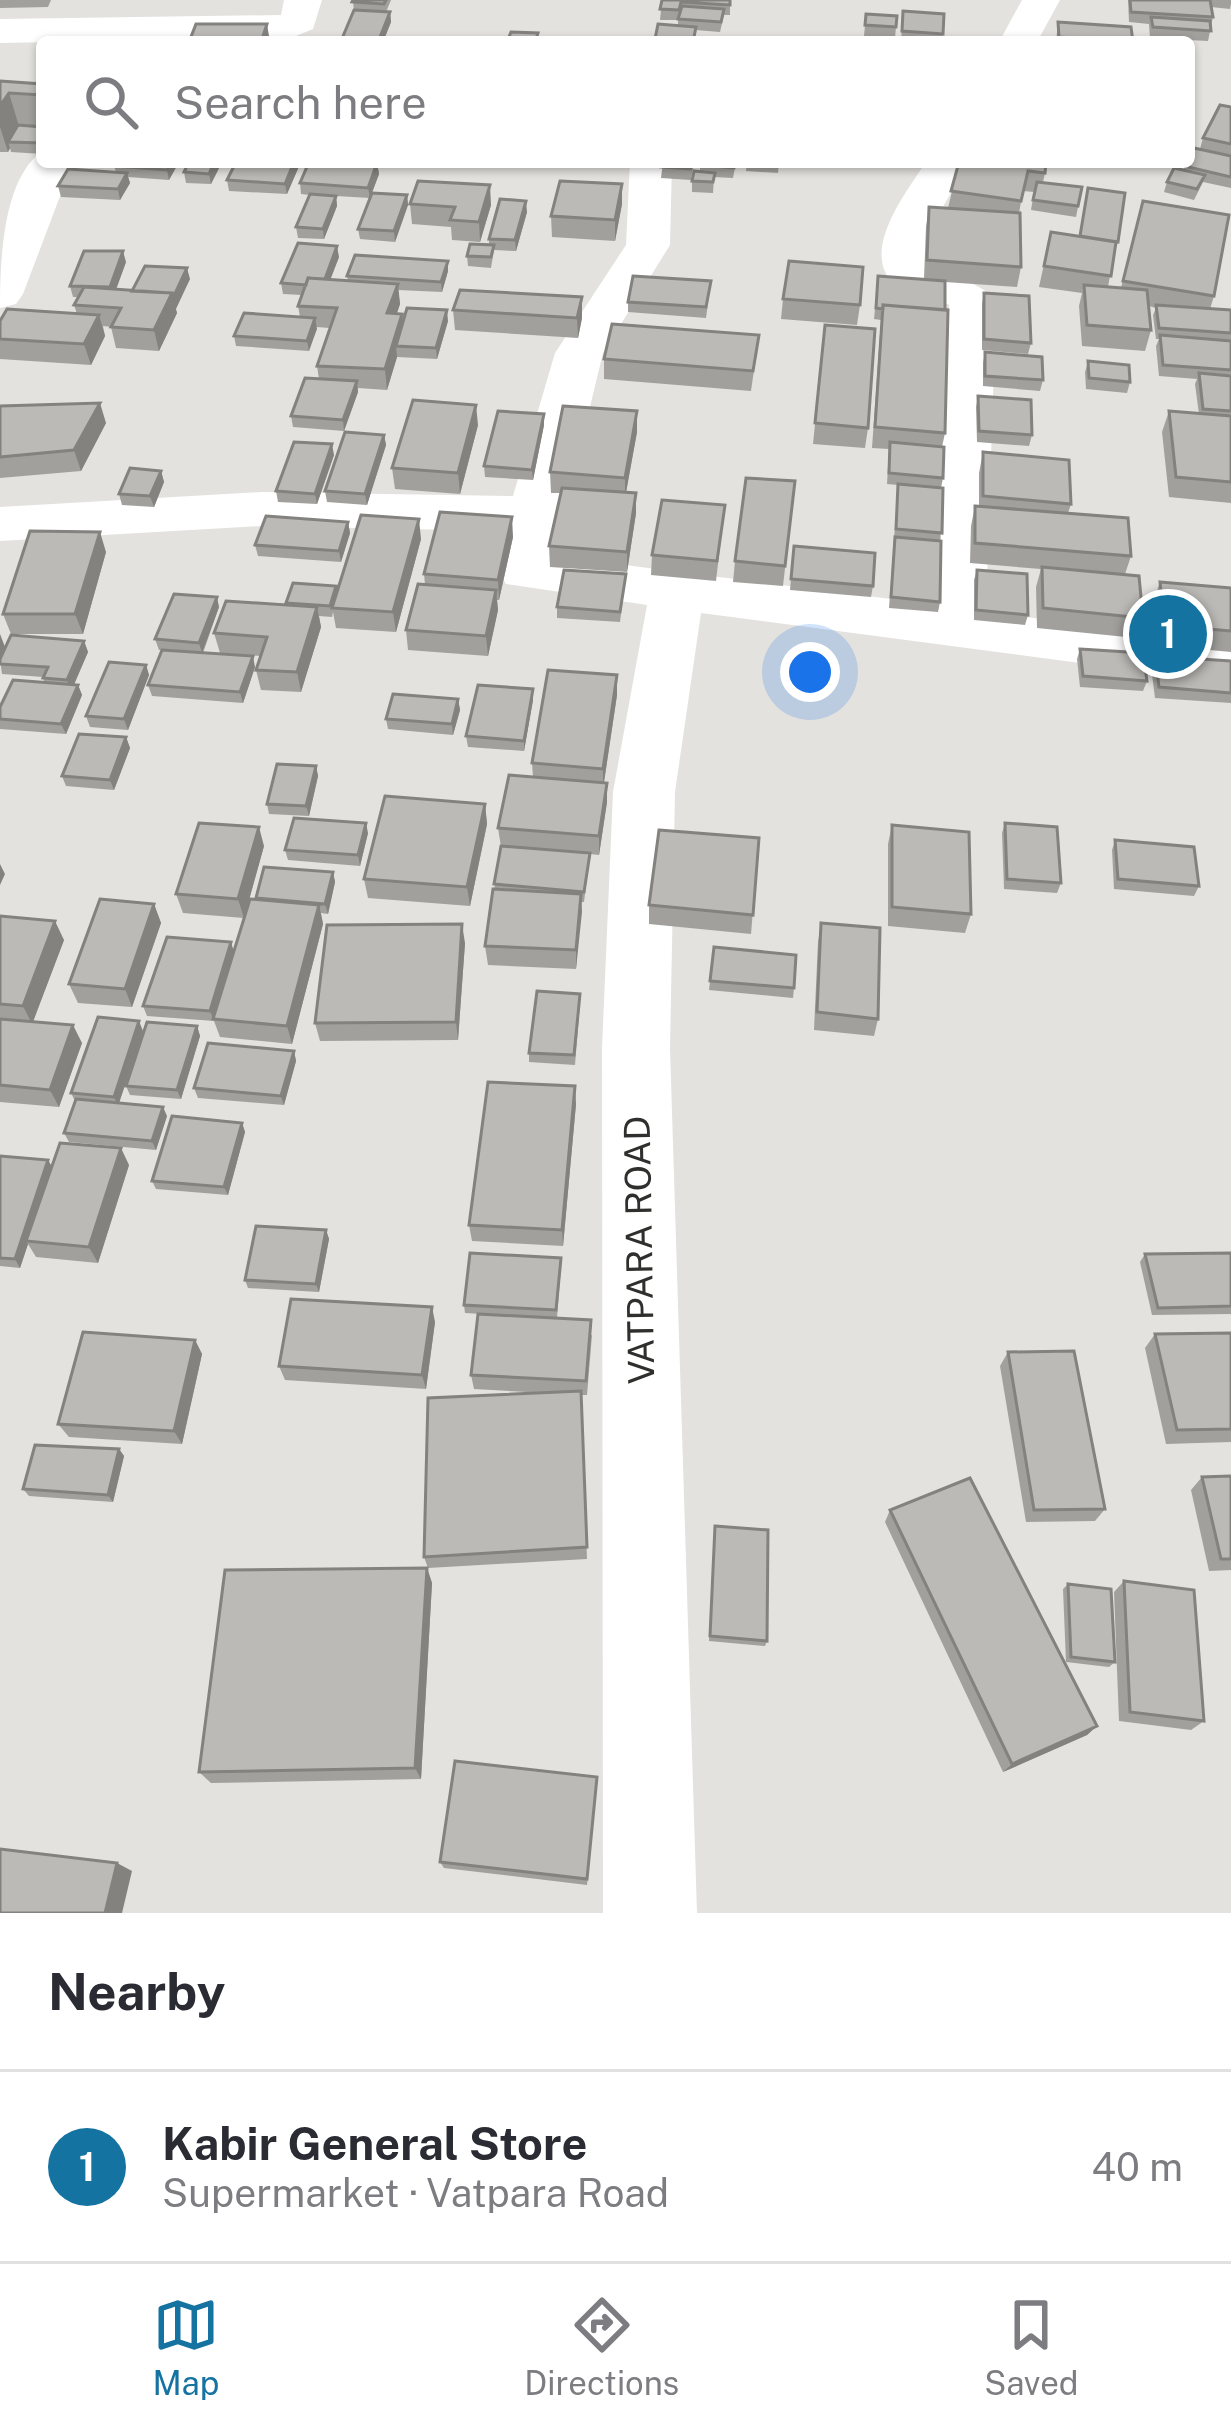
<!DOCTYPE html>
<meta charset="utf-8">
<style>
body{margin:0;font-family:"Public Sans",sans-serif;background:#f2f2f3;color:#2b2b33}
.you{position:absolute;left:810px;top:672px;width:42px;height:42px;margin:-30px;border:9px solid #fff;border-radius:50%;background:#1a73e8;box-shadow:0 0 0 18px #1a73e833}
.badge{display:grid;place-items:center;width:78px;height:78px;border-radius:50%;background:#1573a1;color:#fff;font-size:39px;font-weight:700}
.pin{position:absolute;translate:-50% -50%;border:6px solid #fff;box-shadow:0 3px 12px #0006}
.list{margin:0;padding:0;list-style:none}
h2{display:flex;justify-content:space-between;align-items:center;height:156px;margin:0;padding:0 48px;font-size:51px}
h2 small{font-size:39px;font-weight:400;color:#7c7c81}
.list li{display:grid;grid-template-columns:78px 1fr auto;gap:36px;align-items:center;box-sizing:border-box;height:192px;padding:0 48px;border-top:3px solid #e1e1e2}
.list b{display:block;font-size:45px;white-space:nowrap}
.list p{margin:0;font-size:39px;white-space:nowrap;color:#7c7c81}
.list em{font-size:39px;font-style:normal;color:#7c7c81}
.icon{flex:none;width:66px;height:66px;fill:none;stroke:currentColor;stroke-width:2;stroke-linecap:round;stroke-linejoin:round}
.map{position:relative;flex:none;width:1231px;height:1913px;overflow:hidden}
.search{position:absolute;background:#fff;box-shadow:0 3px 9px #0004;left:36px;right:36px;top:36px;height:132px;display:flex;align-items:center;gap:30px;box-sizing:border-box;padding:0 42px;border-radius:12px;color:#7c7c81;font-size:45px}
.sheet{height:348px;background:#fff}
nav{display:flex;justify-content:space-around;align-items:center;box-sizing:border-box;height:168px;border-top:3px solid #e1e1e2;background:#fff;font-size:33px;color:#7c7c81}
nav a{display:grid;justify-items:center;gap:6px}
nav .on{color:#1573a1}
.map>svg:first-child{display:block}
</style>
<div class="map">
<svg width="1231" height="1913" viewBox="0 0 1231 1913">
<rect width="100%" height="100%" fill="#e4e2df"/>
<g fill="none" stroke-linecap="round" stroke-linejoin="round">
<path fill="#fff" fill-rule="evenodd" d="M284 0H322L313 29 291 38 0 43V19L281 15Z
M1022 0H1060L1037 42H999Z
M42 152V162H73L23 294 16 304 0 308C0 265 2 178 42 152Z
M630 162H672L670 245 603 353 554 556 930 604 949 305C935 297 917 298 903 290 852 261 905 194 926 162H968L934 223 926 258C940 283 978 275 996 302L986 612 1231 643V683L701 613 675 792 670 1048 697 1913H603L602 1048 613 792 647 605 506 584 498 571 505 531 262 526 0 541V507L262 492 513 496 555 353 626 245Z"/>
</g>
<path fill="#a1a09d" d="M0 0H51L48 7 0 8Z
M353 0H391L386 12H390L391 22 383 42H341L354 12Z
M662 0H730V15H724L720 32 695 30 694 42H654L658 24 678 26V20H660Z
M1128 0H1231V4L1230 9 1211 7 1213 17 1208 41 1150 38 1149 24 1129 22Z
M903 11 943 34 942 42 901 41Z
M866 14 897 16 895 38 864 36Z
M1058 22 1133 42H1056Z
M0 81 42 84V154L11 152 10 148 8 152H0Z
M1231 107V188L1203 182 1194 200 1164 192 1167 182 1183 170 1187 162 1200 149 1203 138Z
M179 162 169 180 128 177 130 183 120 200 61 197 58 186 116 172 114 166Z
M189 162H222L211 184 186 183 184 172Z
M236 162H300V164L287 194 229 191 227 180Z
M663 162H736L733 178 714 177 713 193 692 192V181L700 172V166L693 165 691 180 661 178Z
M747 162H779L778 173 746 171Z
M873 162H903L902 165Z
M959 162 1045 173 1043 182 1082 187 1076 217 1031 210 1034 192 1023 191 1019 213 1021 267 1017 287 945 282V433L942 447 943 478 941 488 940 602 938 612 889 608 898 485 887 484 889 449 872 448 881 320 874 319 878 276 924 279 926 227 929 207 948 208Z
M377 163 379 174 370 198 336 196 337 206 324 239 298 238 296 227 310 195 301 194 300 183Z
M407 195 408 205 395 242 360 239 358 229Z
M1143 201 1214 296 1210 309 1231 310V503L1169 497 1162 432 1169 411 1199 414 1195 384 1197 379 1159 376 1156 346 1159 339H1156L1153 315 1156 308 1149 306 1151 330 1145 351 1082 346 1079 306 1082 293 1039 287 1051 232 1118 242 1114 253 1108 287 1121 288Z
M410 204 491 205 480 242 452 240 451 227 412 224Z
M622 204 615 241 552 237 551 216Z
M527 212 516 251 494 250 491 268 468 266 467 256 489 245V239Z
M339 257 330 280 348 281 347 276 448 271 442 292 398 290 400 304 397 313 402 314 403 323 448 321 437 359 397 357 387 390 358 388V392L344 431 293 427 291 416 319 379 317 366 330 328 316 327 309 351 236 346 234 336 300 317 298 306 302 295 283 294 281 283Z
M126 262 116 289 132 291 190 279 175 308 177 313 159 351 116 348 111 327 103 326 105 336 91 365 0 359V321L77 314 74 305 79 297H73L70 286Z
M711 281 706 318 628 312V302Z
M984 293 1031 343 1028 354 982 350V304Z
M783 299 860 305 857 325 781 319Z
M453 310 582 318 578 338 455 330Z
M825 325 868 428 865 448 813 444Z
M759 335 751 391 604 379V359Z
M985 352 1043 380 1040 391 983 386V363Z
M1088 362 1130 382 1127 393 1086 389 1085 372Z
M978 396 1032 435 1029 446 977 442 976 407Z
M0 406 106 423 81 471 0 478Z
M478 425 460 494 395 489 392 468Z
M544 425 533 480 485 477 484 466Z
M637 432 626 492 636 493V513L627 572 550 567 549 546 560 493H551L550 472Z
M384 435 386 445 367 505 327 502 325 491Z
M983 452 1071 504 1068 513 1131 556 1125 574 1143 618 1136 638 1037 628 1036 587 1041 569 970 563 971 526 975 506H979V473Z
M334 455 317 504 278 502 276 491Z
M161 471 164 482 154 507 122 505 119 494Z
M795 481 783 586 733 582 735 561Z
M725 505 716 581 651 575 652 555Z
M348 522 350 533 341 562 258 556 255 545Z
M513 537 499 600H497L498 610 488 656 408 650 406 630 425 585 424 574Z
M421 539 396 632 336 628 333 612 332 617 319 616 321 627 301 692 261 690 256 670 261 656 220 653 214 633 287 605 286 603 336 586 337 592Z
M794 546 873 586 871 597 790 590Z
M106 552 83 634H11L3 614Z
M977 570 1028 615 1025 625 974 620V580Z
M626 574 620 622 557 618V607Z
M1160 582 1231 588V652L1156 645 1153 602Z
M219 607 203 653 255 667 243 703 152 696 148 685 162 650H159L155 639Z
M84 641 88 652 74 685H78L82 695 66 734 0 729V707L44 682 43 677 2 674 0 659Z
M1080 649 1147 681 1143 691 1080 687 1077 659Z
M1155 656 1231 661V703L1155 698 1151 666Z
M146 665 149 675 128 730 90 727 86 716Z
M617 695 604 783H607V802L599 855 590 854 584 902H581L576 969 488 965 485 946 501 847 498 828 533 777 532 763Z
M458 699 460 710 453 735 388 729 386 719Z
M533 700 524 751 468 747 466 736Z
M126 737 130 748 114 790 66 786 62 776Z
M316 766 318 776 309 816 269 814 267 804Z
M485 804 487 824 470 906 368 898 364 879Z
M1005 823 1061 883 1057 893 1004 889 1002 833Z
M892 825 971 914 965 933 888 926V844Z
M368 833 360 866 288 860 285 850Z
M759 838 751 934 649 924V905Z
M1115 840 1199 886 1194 896 1114 889 1112 850Z
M264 846 244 918 183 913 176 894Z
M333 872 335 882 328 914 321 913 323 924 292 1044 220 1037 214 1021 147 1016 143 1006 234 952 256 900Z
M154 904 161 923 132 1007 78 1003 69 984Z
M0 916 64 940 33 1022 82 1043 59 1107 0 1102Z
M821 923 878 1019 874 1036 814 1030 818 942Z
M465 943 458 1040 320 1041 315 1023Z
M714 947 794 988 793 998 709 990Z
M580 1003 575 1065 529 1062V1053Z
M197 1026 200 1036 181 1099 130 1095 126 1086Z
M143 1031 119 1103 167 1116 156 1150 69 1142 64 1133 75 1101 71 1093Z
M294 1051 296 1061 284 1105 198 1098 194 1088Z
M576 1104 563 1246 472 1241 469 1225Z
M242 1123 245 1132 228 1195 156 1189 152 1181Z
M0 1156 48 1160 52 1167 129 1165 98 1263 36 1257 28 1244 20 1268 0 1266Z
M326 1230 329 1239 319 1292 248 1288 245 1280Z
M1231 1253V1314L1152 1315 1140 1262 1145 1254Z
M561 1266 557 1318 465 1313 464 1305Z
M435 1322 426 1389 285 1380 279 1366Z
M1231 1333V1442L1166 1444 1145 1348 1155 1334Z
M592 1335 587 1395H581L587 1559 428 1568 424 1557 545 1393 474 1389 471 1375Z
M195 1340 202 1354 182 1444 69 1437 58 1424Z
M1008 1352 1105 1509 1095 1521 1026 1522 1000 1366Z
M119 1449 124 1456 113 1502 29 1496 23 1489Z
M1231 1476V1570L1209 1571 1191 1490 1202 1477Z
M890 1510 1097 1726 1087 1735 1003 1772 885 1522Z
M714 1532 767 1641 765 1646 709 1641Z
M427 1568 432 1583 421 1779 211 1783 199 1772Z
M1124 1581 1204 1721 1191 1730 1119 1721 1114 1592Z
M1068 1584 1115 1662 1109 1667 1066 1662 1063 1589Z
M597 1785 587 1885 444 1868 440 1862Z"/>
<path fill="#83827f" d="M390 12 391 22 383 42H378Z
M267 24 270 42H261Z
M9 93 21 133 8 142 10 148 8 152 0 127V106Z
M171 162H179L169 180 167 170Z
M214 162H222L211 184 209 174Z
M294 162H300V164L287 194 285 184Z
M377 163 379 174 370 198 368 188Z
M127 173 130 183 120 200 118 189Z
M622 184V204L615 241V220Z
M490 185 491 205 480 242 479 222Z
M407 195 408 205 395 242 394 231Z
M336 196 337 206 324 239 323 229Z
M526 201 527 212 516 251 515 240Z
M337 246 339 257 324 296 322 286Z
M123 251 126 262 113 298 110 287Z
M448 261V271L442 292 441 282Z
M187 268 190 279 176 309 173 298Z
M398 284 400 304 390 333 387 313Z
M172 293 177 313 159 351 154 330Z
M582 297V318L578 338 577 318Z
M447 310 448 321 437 359 436 348Z
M402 314 404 334 396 346 397 357 387 390 385 369Z
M99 315 105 336 91 365 84 344Z
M315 318 317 329 309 351 307 341Z
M357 381 358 392 344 431 343 420Z
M100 403 106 423 81 471 74 450Z
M476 405 478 425 460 494 458 473Z
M637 411V432L625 498V478Z
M544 414V425L533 480 532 470Z
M384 435 386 445 367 505 365 494Z
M332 444 334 455 317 504 315 494Z
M161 471 164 482 154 507 150 496Z
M636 493V513L627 572V552Z
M512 517 513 537 499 600 498 580Z
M419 519 421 539 396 632 393 612Z
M348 522 350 533 341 562 339 551Z
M100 532 106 552 83 634 75 614Z
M496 590 498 610 488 656 486 636Z
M217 597 219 607 202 653 199 643Z
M317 607 321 627 301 692 297 672Z
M0 634 5 647 0 659Z
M84 641 88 652 71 691 67 680Z
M253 656 255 667 243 703 240 692Z
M146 665 149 675 128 730 124 719Z
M617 675V695L603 788V769Z
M78 685 82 695 66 734 61 724Z
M533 689V700L524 751V741Z
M458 699 460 710 453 735 452 724Z
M126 737 130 748 114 790 110 780Z
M316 766 318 776 309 816 306 806Z
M607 783V802L599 855V836Z
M485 804 487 824 470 906 467 887Z
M366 823 368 833 360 866 358 855Z
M259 827 264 846 244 918 238 899Z
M0 864 5 874 0 885Z
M333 872 335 882 328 914 325 904Z
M581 894 582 912 576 969V950Z
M154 904 161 923 132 1007 125 989Z
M319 905 323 924 292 1044 287 1026Z
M55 921 64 940 32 1024 23 1006Z
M462 924 465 943 458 1040 456 1022Z
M231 942 234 952 214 1021 210 1011Z
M139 1021 143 1031 118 1106 114 1097Z
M73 1025 82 1043 59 1107 50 1090Z
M197 1026 200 1036 181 1099 177 1090Z
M294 1051 296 1061 284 1105 281 1096Z
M575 1086 576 1104 563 1246 562 1230Z
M163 1107 167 1116 156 1150 152 1141Z
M242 1123 245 1132 228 1195 224 1187Z
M121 1148 129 1165 98 1263 89 1247Z
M48 1160 53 1169 26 1241 28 1244 20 1268 15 1259Z
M326 1230 329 1239 319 1292 316 1284Z
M432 1307 435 1322 426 1389 422 1375Z
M195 1340 202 1354 182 1444 174 1431Z
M119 1449 124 1456 113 1502 108 1495Z
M427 1568 432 1583 421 1779 415 1768Z
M1097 1726 1087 1735 1003 1772 1012 1764Z
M117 1863 132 1871 122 1913H105Z"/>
<path fill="#bbbab6" stroke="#83827f" stroke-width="3" d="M353 0H386L384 4 352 2Z
M662 0H730V5L681 2 679 10 660 9Z
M1130 0H1210L1213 17 1131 12Z
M682 6 724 9 721 22 678 19Z
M354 10 390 12 378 42 341 41Z
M903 11 944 14 943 34 902 31Z
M866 14 897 16 896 27 865 25Z
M1151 17 1210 21 1211 31 1153 27Z
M1058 22 1131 27 1133 42 1059 37Z
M196 24H267L261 42H189Z
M658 24 696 27 693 42 655 39Z
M511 32 538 33 535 42H507Z
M0 81 42 84V95L9 93 0 106Z
M1220 105 1231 107V144L1203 138Z
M18 125 42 127V143L8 142Z
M1194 148 1231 156V177L1184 166 1187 162H1189V158Z
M116 162H171L167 170 114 166Z
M189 162H214L209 174 184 172Z
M236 162H294L285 184 227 180Z
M309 162H360L377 163 368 188 300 183Z
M663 162H692L691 169 661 167Z
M701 162H735L734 168 700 165Z
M959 162H1046L1045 173 1028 171 1021 201 951 191Z
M1174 168 1205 175 1197 189 1167 182Z
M68 169 127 173 118 189 58 186Z
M694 171 715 173 713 182 692 181Z
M418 181 490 185 479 222 450 220 455 207 410 204Z
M560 181 622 184 615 220 551 216Z
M1037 182 1082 187 1078 206 1033 200Z
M1088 188 1125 193 1118 242 1080 236Z
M372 193 407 195 394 231 358 229Z
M310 194 336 196 323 229 296 227Z
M500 199 526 201 515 240 489 239Z
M1143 201 1229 215 1214 296 1123 281Z
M929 207 1020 213 1021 267 927 260Z
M1051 232 1116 242 1111 276 1044 266Z
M298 243 337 246 325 279 308 278 306 285 281 283Z
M470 244 494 245 491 257 467 256Z
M84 251H123L110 287 70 286Z
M355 255 448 261 441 282 347 276Z
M789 261 863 267 860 305 783 299Z
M145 266 187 268 173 298 172 293 132 291Z
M633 276 711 281 706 307 628 302Z
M878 276 945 281V310L883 305V309L876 308Z
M308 278 398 284 387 313 402 314 385 369 317 366 337 308 298 306Z
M1084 285 1147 290 1151 330 1087 325Z
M84 287 172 293 154 330 111 327 121 308 74 305Z
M460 290 582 297 577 318 453 310Z
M984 293 1029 296 1031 343 984 339Z
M883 305 948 310 945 433 875 427Z
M1156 305 1231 310V333L1159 328Z
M407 308 447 310 436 348 396 346Z
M7 309 99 315 84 344 0 339V321Z
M244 313 315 318 307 341 234 336Z
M612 324 759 335 753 371 604 359Z
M825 325 875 329 868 428 815 423Z
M1160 335 1231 341V370L1163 365Z
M985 352 1042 357 1043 380 985 376Z
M1088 361 1129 365 1130 382 1089 378Z
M1199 373 1231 376V411L1203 409Z
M305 378 357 381 343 420 291 416Z
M978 396 1031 400 1032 435 979 431Z
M413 400 476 405 458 473 392 468Z
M100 403 74 450 0 457V406Z
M563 406 637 411 625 478 550 472Z
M498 411 544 414 532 470 484 466Z
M1169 411 1231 416V482L1176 477Z
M345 432 384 435 365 494 325 491Z
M294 442 332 444 315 494 276 491Z
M890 442 944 447 943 478 889 473Z
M983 452 1069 460 1071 504 983 496Z
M130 468 161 471 150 496 119 494Z
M746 478 795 481 785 566 735 561Z
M898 484 943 488 942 533 896 529Z
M562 488 636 493 627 552 549 546Z
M662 500 725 505 717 561 652 555Z
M975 506 1128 518 1131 556 975 543Z
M440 512 512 517 498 580 424 574Z
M361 515 419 519 393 612 332 608Z
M266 516 348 522 339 551 255 545Z
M30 531 100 532 75 614H3Z
M895 537 941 541 940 602 891 597Z
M794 546 875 553 873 586 791 579Z
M1042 567 1139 576 1143 618 1043 608Z
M564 570 626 574 620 612 557 607Z
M977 570 1027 574 1028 615 976 610Z
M1160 582 1231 588V631L1164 625Z
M293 583 336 586 330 606 286 603Z
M418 584 496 590 486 636 406 630Z
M174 594 217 597 199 643 155 639Z
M226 601 317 607 297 672 256 670 267 637 214 633Z
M11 635 84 641 67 680 43 678 48 667 0 664V659Z
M1080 649 1143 653 1147 681 1083 676Z
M162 650 253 656 240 692 148 685Z
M1155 656 1231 661V693L1159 687Z
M109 662 146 665 124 719 86 716Z
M548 670 617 675 603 769 532 763Z
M13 680 78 685 61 724 0 719V707Z
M478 685 533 689 524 741 466 736Z
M393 694 458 699 452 724 386 719Z
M79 734 126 737 110 780 62 776Z
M277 764 316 766 306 806 267 804Z
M509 775 607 783 599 836 498 828Z
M385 796 485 804 467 887 364 879Z
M294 818 366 823 358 855 285 850Z
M199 823 259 827 238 899 176 894Z
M1005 823 1057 827 1061 883 1007 879Z
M892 825 969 832 971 914 892 907Z
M659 830 759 838 753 915 649 905Z
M1115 840 1194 847 1199 886 1118 879Z
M501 846 590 853 584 892 494 884Z
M264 867 333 872 325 904 256 898Z
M493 889 581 894 576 950 485 946Z
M100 899 154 904 125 989 69 984Z
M250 899 319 905 287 1026 213 1019Z
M0 916 55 921 23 1006 0 1004Z
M821 923 880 928 878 1019 817 1012Z
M462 924 456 1022 315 1023 327 925Z
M167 937 231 942 210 1011 143 1006Z
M714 947 796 955 794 988 710 981Z
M537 991 580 994 574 1055 529 1053Z
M98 1017 139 1021 114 1097 71 1093Z
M0 1019 73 1025 50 1090 0 1085Z
M147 1022 197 1026 177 1090 126 1086Z
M208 1043 294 1051 281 1096 194 1088Z
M488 1082 575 1086 562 1230 469 1225Z
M76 1099 163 1107 152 1141 64 1133Z
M172 1116 242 1123 224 1187 152 1181Z
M60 1143 121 1148 89 1247 26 1241Z
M0 1156 48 1160 15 1259 0 1258Z
M256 1226 326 1230 316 1284 245 1280Z
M470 1253 561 1258 556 1310 464 1305Z
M1231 1253V1306L1158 1308 1145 1254Z
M291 1299 432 1307 422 1375 279 1366Z
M478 1314 591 1320 586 1381 471 1375Z
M83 1332 195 1340 174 1431 58 1424Z
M1231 1333V1429L1177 1430 1155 1334Z
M1074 1351 1105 1509 1034 1510 1008 1352Z
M581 1391 587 1547 424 1557 428 1398Z
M35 1445 119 1449 108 1495 23 1489Z
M1231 1476V1559H1221L1202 1477Z
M970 1478 1097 1726 1012 1764 890 1510Z
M715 1526 768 1530 767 1641 710 1636Z
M427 1568 415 1768 199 1772 225 1570Z
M1124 1581 1194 1590 1204 1721 1130 1712Z
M1068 1584 1111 1589 1115 1662 1071 1657Z
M455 1761 597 1777 587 1879 440 1862Z
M0 1849 117 1863 105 1913H0Z"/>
<g text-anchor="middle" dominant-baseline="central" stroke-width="12" stroke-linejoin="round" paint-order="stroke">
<g font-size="36" fill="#2f2f2d" stroke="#fff">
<text transform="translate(639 1250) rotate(-91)">VATPARA ROAD</text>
</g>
</g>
</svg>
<div class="you"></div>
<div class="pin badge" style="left:1168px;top:634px">1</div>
<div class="search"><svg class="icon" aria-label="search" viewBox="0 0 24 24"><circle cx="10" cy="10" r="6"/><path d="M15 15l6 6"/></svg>Search here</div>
</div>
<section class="sheet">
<h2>Nearby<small></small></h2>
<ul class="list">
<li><span class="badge">1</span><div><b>Kabir General Store</b><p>Supermarket · Vatpara Road</p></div><em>40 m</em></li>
</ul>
</section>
<nav>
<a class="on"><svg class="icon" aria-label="map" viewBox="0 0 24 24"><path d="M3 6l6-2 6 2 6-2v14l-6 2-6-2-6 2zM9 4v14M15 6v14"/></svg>Map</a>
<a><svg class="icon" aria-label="directions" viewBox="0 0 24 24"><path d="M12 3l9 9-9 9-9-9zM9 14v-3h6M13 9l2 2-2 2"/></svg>Directions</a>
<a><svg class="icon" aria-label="saved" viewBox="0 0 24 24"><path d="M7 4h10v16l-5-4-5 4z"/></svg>Saved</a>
</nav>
